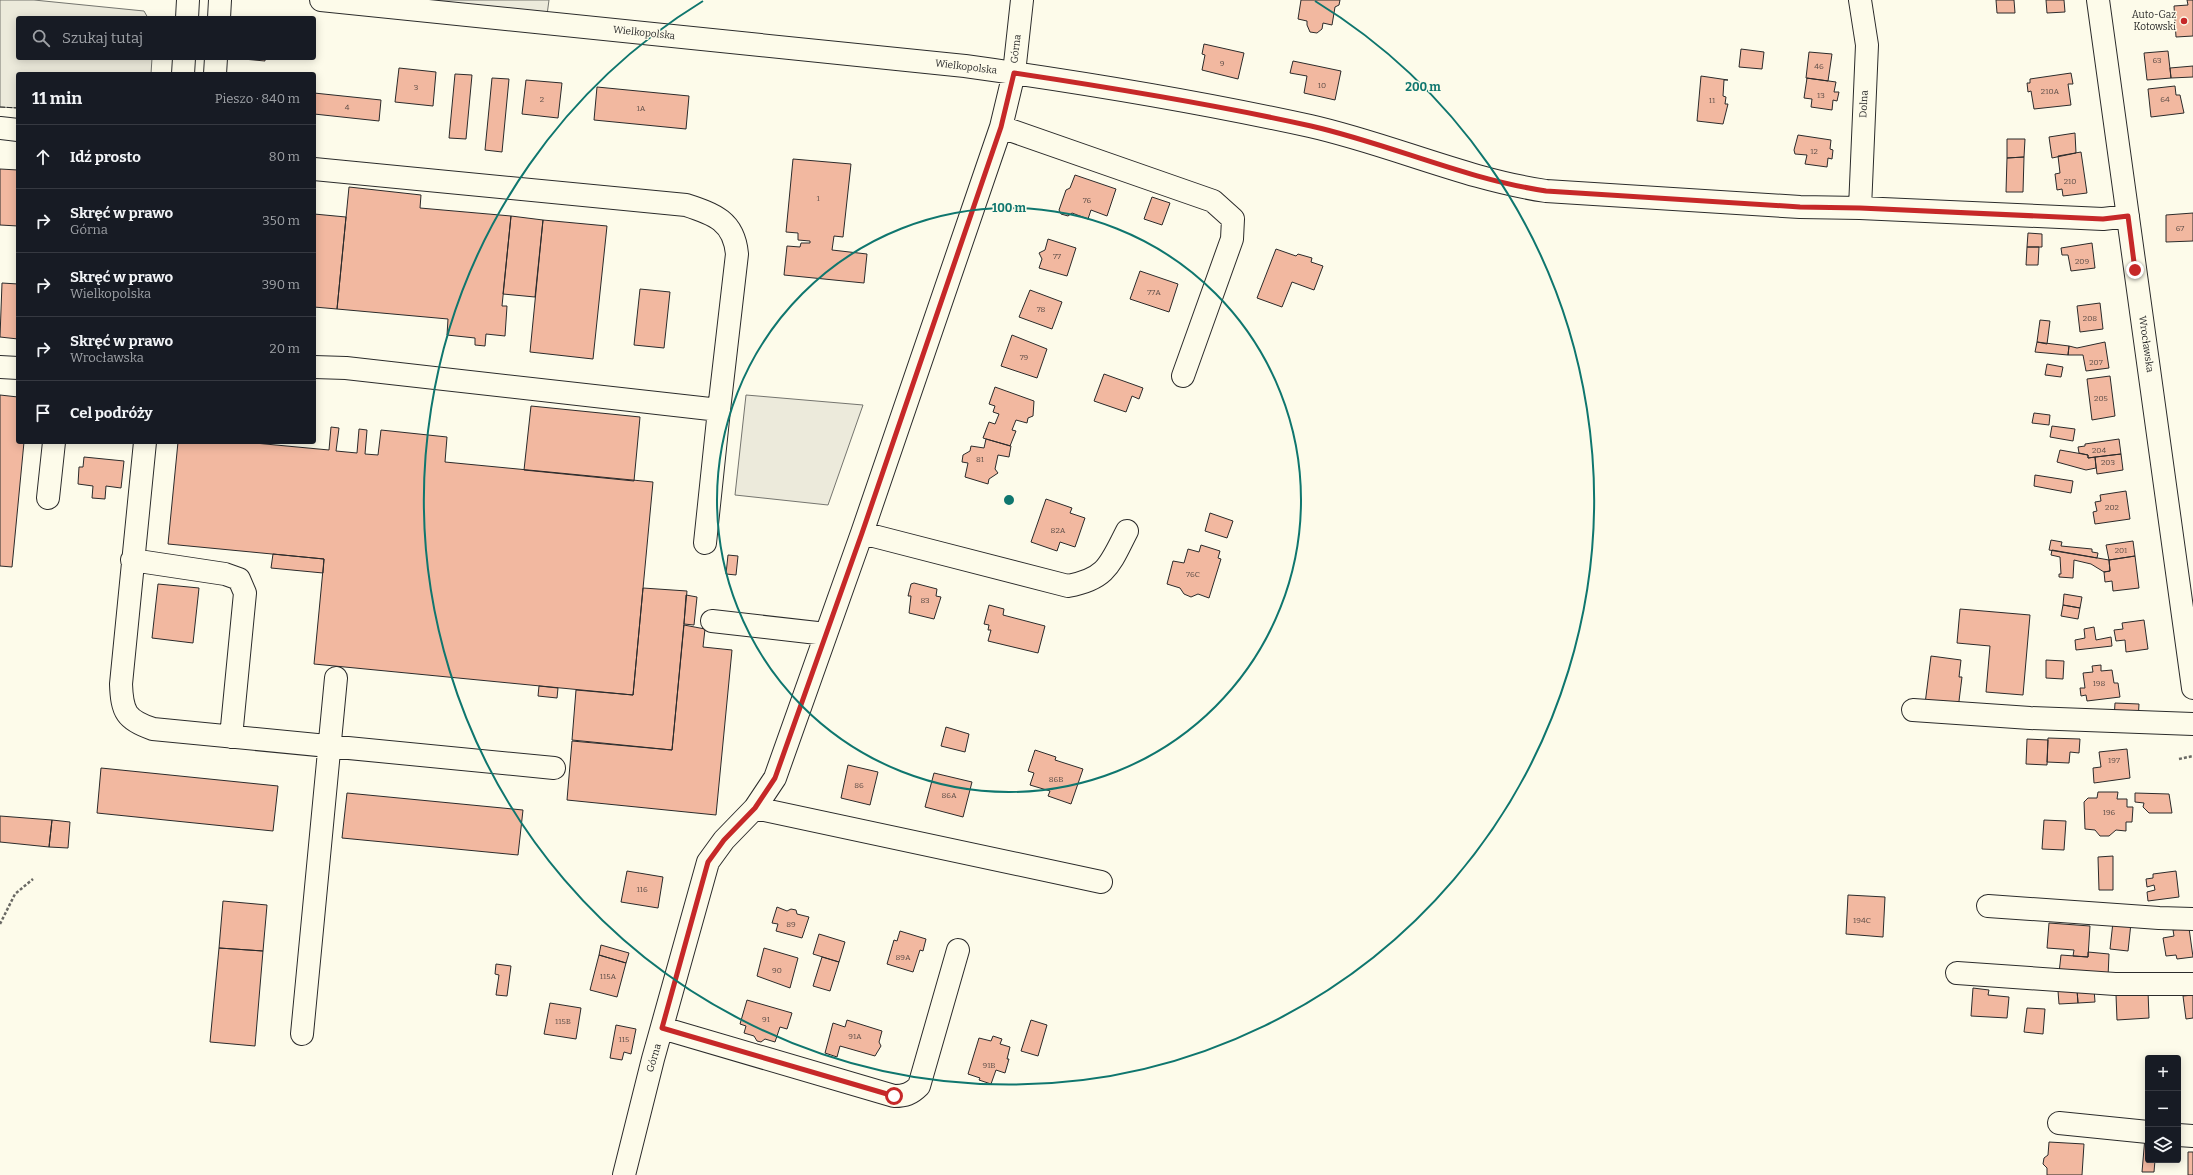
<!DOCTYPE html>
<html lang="pl">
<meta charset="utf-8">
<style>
body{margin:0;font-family:Bitter,serif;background:#242831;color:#f1f3f6}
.controls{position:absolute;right:12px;bottom:12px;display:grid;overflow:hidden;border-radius:4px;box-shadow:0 2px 10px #0003}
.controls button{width:36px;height:36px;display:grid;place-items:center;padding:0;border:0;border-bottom:1px solid #363941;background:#171b24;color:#f1f3f6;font:20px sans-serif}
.stop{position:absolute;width:12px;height:12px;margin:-9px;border:3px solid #c62828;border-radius:50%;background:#fff}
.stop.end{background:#c62828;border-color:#fff;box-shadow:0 1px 4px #0008}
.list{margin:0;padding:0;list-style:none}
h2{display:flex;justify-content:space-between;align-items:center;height:52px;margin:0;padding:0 16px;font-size:17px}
h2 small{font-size:13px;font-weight:400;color:#9ea1a6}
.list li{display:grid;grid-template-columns:26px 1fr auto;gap:12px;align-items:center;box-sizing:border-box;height:64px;padding:0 16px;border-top:1px solid #363941}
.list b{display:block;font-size:15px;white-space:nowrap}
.list p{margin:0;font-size:13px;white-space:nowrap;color:#9ea1a6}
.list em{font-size:13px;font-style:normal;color:#9ea1a6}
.icon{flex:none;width:22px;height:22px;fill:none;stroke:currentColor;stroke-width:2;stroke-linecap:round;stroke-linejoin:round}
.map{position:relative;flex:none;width:2193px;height:1175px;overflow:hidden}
.search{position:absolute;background:#171b24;box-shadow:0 2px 10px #0003;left:16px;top:16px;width:300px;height:44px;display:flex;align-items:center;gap:10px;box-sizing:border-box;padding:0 14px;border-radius:4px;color:#9ea1a6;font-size:15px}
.panel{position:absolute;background:#171b24;box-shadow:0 2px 10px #0003;left:16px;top:72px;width:300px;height:372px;border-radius:4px}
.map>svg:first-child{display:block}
</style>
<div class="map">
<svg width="2193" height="1175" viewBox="0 0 2193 1175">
<rect width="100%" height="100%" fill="#fdfbea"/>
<path fill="#eceadb" stroke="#74746e" d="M0 0H34L144 11 148 18H18V58H152L151 74H18V108L0 107Z
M414 0H549L547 15Z
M746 395 863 405 828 505 735 495Z"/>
<path fill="#f2b8a0" stroke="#2b2b2b" d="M1301 0H1340L1339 5 1335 7 1332 25 1323 23 1322 29 1317 33 1310 32 1307 25V21L1298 19Z
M1996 0H2014L2015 13H1997Z
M2046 0H2064L2065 12 2047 13Z
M2187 0H2193V36L2176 37 2174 6 2188 5Z
M1204 44 1244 53 1238 79 1202 70 1205 55 1202 54Z
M1741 49 1764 52 1762 69 1739 67Z
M2168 51 2171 78 2147 80 2144 53Z
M1809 52 1832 54 1828 81 1806 78Z
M232 58H265V61Z
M1293 61 1341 71 1335 100 1304 93 1307 76 1290 73Z
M2193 66V77L2171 78 2170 68Z
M399 68 436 72 433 106 395 102Z
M2071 73 2073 84H2068L2071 105 2034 109 2031 91 2028 92 2027 83H2030V79Z
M455 74 472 75 466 139 449 138Z
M1701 76 1728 80H1724L1723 96 1726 97 1725 104H1728L1723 124 1697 121Z
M492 78 509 79 502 152 485 150Z
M1807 78 1836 82 1834 92H1839L1837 101 1833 100 1832 110 1811 107 1812 99 1804 98Z
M526 80 562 83 558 118 522 114Z
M2175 86 2176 95H2180L2184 113 2151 117 2148 89Z
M597 87 689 96 686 129 594 120Z
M314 93 381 100 379 121 314 114Z
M2075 133 2076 153 2052 158 2049 137Z
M1798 135 1831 140 1830 149 1833 150 1832 159 1828 158 1827 167 1805 164 1807 155 1795 154 1794 150Z
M2007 139H2025L2024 157 2007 158Z
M2081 152 2087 193 2063 196 2062 189 2057 190 2055 174 2060 173 2058 156Z
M2024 157 2023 192H2006L2007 158Z
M793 159 851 164 843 237 834 236 832 250 867 254 864 283 784 275 787 246 800 247 801 243H810V241L798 240V233L786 232Z
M0 169 18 170V226L0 225Z
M1075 175 1116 189 1107 216 1091 210 1088 219 1072 213 1068 216 1061 214 1059 210 1066 190 1070 188Z
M349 187 421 195 420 208 511 216 502 306H507L505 336 486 334 485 346 475 345V338L447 335 448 319 337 309Z
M1152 197 1170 203 1162 225 1144 219Z
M2193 213V241L2166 242V215Z
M314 214 346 217 337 309 314 307Z
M511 216 543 220 535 297 503 294Z
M543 220 607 226 593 359 530 352Z
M2028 233 2042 234V247H2027Z
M1048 239 1076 248 1067 276 1039 268 1042 259 1039 253 1045 250Z
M2092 243 2095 268 2071 271 2068 255H2062L2061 248Z
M2027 247H2039L2038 265H2026Z
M1276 249 1296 256 1298 254 1312 258 1311 262 1323 266 1314 290 1292 282 1282 307 1257 298Z
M1140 271 1178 284 1169 312 1130 299Z
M2 283 18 284V339L0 337Z
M640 289 670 292 664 348 634 345Z
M1030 290 1062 302 1052 329 1019 317Z
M2100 303 2103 329 2080 332 2077 306Z
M2040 320 2050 321 2047 344 2037 342Z
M1012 335 1047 349 1037 378 1001 366Z
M2037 342 2069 346 2068 355 2035 352Z
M2105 342 2109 368 2086 371 2083 355H2068L2069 346 2077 348Z
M2047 364 2063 367 2061 377 2045 375Z
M1104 374 1143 388 1139 399 1132 396 1126 412 1094 401Z
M2110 376 2115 416 2092 420 2087 379Z
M995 387 1034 401 1033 416 1028 418 1027 423 1016 420 1012 430 1016 431 1010 446 983 438 989 422 995 424 999 414 993 412 995 406 989 404Z
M0 395 18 397V442H24L12 567 0 566Z
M531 406 640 417 634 481 524 470Z
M2034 413 2050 415 2049 425 2032 423Z
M2052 426 2075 429 2073 441 2050 437Z
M331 427 339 428 336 451 357 453 359 429 367 430 365 454 378 455 381 430 447 437 445 462 653 482 633 695 314 664 324 559 168 544 178 442H244L329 450Z
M986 439 1011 446 1009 457 998 455 995 469 998 473 989 479 988 484 965 477 968 463 962 462 963 455 970 451 971 446 984 448Z
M2119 439 2121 454 2088 458V455L2079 453 2078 447 2085 446V444Z
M2060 450 2088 455V458L2095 457 2096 468 2086 470 2057 462Z
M2121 454 2123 470 2097 474 2095 457Z
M84 457 124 461 121 488 106 486 105 499 92 498 93 486 78 484 79 467H83Z
M2035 475 2073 481 2071 493 2034 486Z
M2126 491 2130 519 2095 524 2093 512 2097 511 2095 502 2101 501 2100 495Z
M1046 499 1072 508 1070 513 1085 518 1075 547 1060 542 1057 551 1031 542Z
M1210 513 1233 521 1227 538 1205 531Z
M2051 540 2062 542 2061 546 2092 549V552L2098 553 2097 558 2049 550Z
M2133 541 2135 556 2109 560 2106 545Z
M1201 545 1220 551 1218 558 1221 559 1209 598 1198 594 1191 597 1184 594 1180 588 1167 584 1173 561 1184 563 1188 549 1199 552Z
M2052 550 2109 560 2110 571 2104 572 2091 564 2074 560 2073 578 2059 577V574H2061L2060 557 2051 555Z
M273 554 324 559 323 573 271 568Z
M728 555 738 556 736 575 726 574Z
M2135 556 2139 588 2113 591 2112 581 2105 582 2104 572 2110 571 2109 560Z
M914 583 937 589 936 596 941 597 934 619 909 613 911 596H908L911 584Z
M158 584 199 588 193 643 152 638Z
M643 588 687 591 672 750 572 740 576 690 633 695Z
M2064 594 2082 597 2080 608 2063 605Z
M686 595 697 597 694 625 684 624Z
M989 605 1004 609 1003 615 1045 626 1038 653 988 641 991 630H988L989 625 984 624Z
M2063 605 2080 608 2078 619 2061 616Z
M1960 609 2030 615 2023 695 1986 692 1990 646 1957 643Z
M2144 620 2148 649 2126 652 2125 640 2116 641 2114 630 2123 629 2122 623Z
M684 625 705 629 703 647 732 650 716 815 567 800 572 741 672 750Z
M2094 627 2096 640 2111 637 2112 646 2076 650 2075 640 2085 638 2084 629Z
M1931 656 1961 660 1959 677H1962L1958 709 1925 704Z
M2046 660 2064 661 2063 679 2046 678Z
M2101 665V671L2112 670 2114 683H2118L2120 697 2087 701 2086 695 2081 696 2080 688H2085L2083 673 2093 672 2092 666Z
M539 686 558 688 557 698 538 696Z
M2115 703 2139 704 2138 721 2114 719Z
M946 727 969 734 965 752 941 746Z
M2048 738 2080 739 2079 753 2070 752 2069 763 2047 762Z
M2027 739 2048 740 2047 765 2026 764Z
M2127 749 2130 778 2094 783 2093 768 2101 767 2099 752Z
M1035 750 1056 757 1055 760 1083 769 1071 804 1048 796 1050 791 1030 785 1034 773 1028 771Z
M848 765 878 772 870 805 841 798Z
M101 768 278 786 273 831 97 813Z
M934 773 972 782 963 817 925 807Z
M2098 792H2118L2117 799H2127V807H2133L2132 822H2126V831L2116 830 2109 836H2100L2095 830 2085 829 2084 802 2088 798H2097Z
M347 793 523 810 518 855 342 838Z
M2135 793 2169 794 2172 813H2149L2143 807 2144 803 2135 802Z
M0 816 52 820 49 847 0 842Z
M52 820 70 822 68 848 49 847Z
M2044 820 2066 821 2064 850 2042 849Z
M2113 856V890H2099L2098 857Z
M627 871 663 877 658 908 621 902Z
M2176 871 2179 897 2148 901 2147 892 2155 890 2154 885 2147 887 2146 879 2153 878V874Z
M1848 895 1885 897 1883 937 1846 934Z
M223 901 267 905 263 951 219 948Z
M777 907 787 911 791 909 796 910 797 914 809 917 802 938 776 931 778 924 772 923Z
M2113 922 2131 923 2128 951 2110 949Z
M2049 923 2090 926 2088 957 2073 956 2074 950 2047 948Z
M2189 928 2193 957 2177 959 2176 955 2166 956 2163 938 2174 936 2173 930Z
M900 931 926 939 923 951 920 950 913 972 887 964 894 940 897 941Z
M819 934 845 942 839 962 813 954Z
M601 945 629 953 626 963 599 955Z
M219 948 263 951 255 1046 210 1042Z
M764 948 798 958 790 988 757 976Z
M2088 952 2109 954 2108 977 2059 973 2061 955 2088 957Z
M599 955 626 963 617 997 590 990Z
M822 957 839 962 830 991 813 986Z
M496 964 511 966 507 996 496 995 499 975 495 974Z
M1973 988 1989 990 1988 995 2009 997 2007 1018 1971 1016Z
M2094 989 2095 1002 2078 1003 2077 990Z
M2077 990 2078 1003 2059 1004 2058 991Z
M2148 991 2149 1018 2117 1020 2116 995Z
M2193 995V1018L2186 1019 2183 996Z
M747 1000 792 1013 787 1029 780 1027 775 1042 765 1039 761 1042 757 1041 754 1036 744 1033 746 1026 740 1024Z
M550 1003 581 1008 576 1039 544 1034Z
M2027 1008 2045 1009 2043 1034 2024 1032Z
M847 1020 882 1031 879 1042 881 1046 875 1056 840 1046 837 1057 825 1053 833 1023 845 1027Z
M1031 1020 1047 1025 1038 1056 1021 1051Z
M616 1025 636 1029 631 1054 624 1052 622 1060 610 1058Z
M993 1036 1002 1039 1000 1044 1010 1047 1007 1059H1009L1005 1073 996 1070 991 1084 979 1080 980 1078 968 1074 979 1038 991 1041Z
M2145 1137H2148V1160H2155L2154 1172H2142Z
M2049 1142 2084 1144 2082 1175H2047V1168L2043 1164 2044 1158 2048 1155Z
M2188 1152H2193V1175H2188Z"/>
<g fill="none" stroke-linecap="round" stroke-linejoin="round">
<g stroke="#2b2b2b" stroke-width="24">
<path id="minor" d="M321 0 965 66C1080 82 1196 101 1310 126 1390 144 1465 179 1546 191L1800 207 1860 208 2103 219 2128 216
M2098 0 2193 688
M187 18 188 0
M219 18 220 0
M183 74 184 58
M215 74 216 58
M1001 127 1213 201 1233 219 1232 239 1183 376
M0 128 18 130
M314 169 686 205C714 214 734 221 737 254L719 410 346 368 314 367
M1860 208 1867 45 1860 0
M0 367 18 368
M145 442 121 684C122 712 126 720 153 729L554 768
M48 498 54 442
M862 533 1068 586C1107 579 1110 564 1127 531
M705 543 719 410
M132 560 225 574 239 579 245 593 231 737
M712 621 826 634
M1913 710 2030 718 2193 724
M755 808 1101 882
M1988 906 2159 918 2193 919
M1957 973 2115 984H2193
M662 1028 894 1096C905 1096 911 1094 919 1086L958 950
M302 1034 336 678
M2059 1123 2148 1132
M2178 1135 2193 1136
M624 1175 653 1059 708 862 724 840 755 808 775 778 862 533 1001 127 1014 73 1022 0"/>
</g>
<path stroke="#6a6964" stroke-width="2.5" stroke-dasharray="3 2" stroke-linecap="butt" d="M2179 759 2193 756
M0 924 15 894 33 879"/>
<use href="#minor" stroke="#fdfbea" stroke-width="22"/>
<path stroke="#2b2b2b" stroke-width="1" stroke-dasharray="5 2" stroke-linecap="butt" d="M0 107 18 108"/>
</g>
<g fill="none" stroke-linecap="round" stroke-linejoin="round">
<path stroke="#c62828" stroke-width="5" d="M894 1096 662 1028 708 862 724 840 755 808 775 778 862 533 1001 127 1014 73C1113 88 1213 104 1311 126 1390 144 1465 179 1546 191L1800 207 1860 208 2103 219 2128 216 2135 270"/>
</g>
<g fill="none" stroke="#0f766e" stroke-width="2">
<circle cx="1009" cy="500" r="292"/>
<path d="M1315 1A585 585 0 1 1 703 1"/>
</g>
<circle fill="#c62828" stroke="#fdfbea" stroke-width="1.5" cx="2184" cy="21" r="4"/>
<g text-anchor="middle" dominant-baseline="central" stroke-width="3" stroke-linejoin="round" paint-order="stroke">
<g font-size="8" fill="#5d4e48">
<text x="2157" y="60">63</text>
<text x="1222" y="63">9</text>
<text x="1819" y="66">46</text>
<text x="1322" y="85">10</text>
<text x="416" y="87">3</text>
<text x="2050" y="91">210A</text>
<text x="1821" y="95">13</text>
<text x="542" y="99">2</text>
<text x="2165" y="99">64</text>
<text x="1712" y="100">11</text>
<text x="347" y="107">4</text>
<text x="641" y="108">1A</text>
<text x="1814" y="151">12</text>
<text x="2070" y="181">210</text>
<text x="818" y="198">1</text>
<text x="1087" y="200">76</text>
<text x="2180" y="228">67</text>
<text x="1057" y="256">77</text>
<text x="2082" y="261">209</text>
<text x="1154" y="292">77A</text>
<text x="1041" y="309">78</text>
<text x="2090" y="318">208</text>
<text x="1024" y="357">79</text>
<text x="2096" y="362">207</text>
<text x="2101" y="398">205</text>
<text x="2099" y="450">204</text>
<text x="980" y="459">81</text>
<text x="2108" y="462">203</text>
<text x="2112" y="507">202</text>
<text x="1058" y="530">82A</text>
<text x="2121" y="550">201</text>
<text x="1193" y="574">76C</text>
<text x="925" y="600">83</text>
<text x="2099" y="683">198</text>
<text x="2114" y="760">197</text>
<text x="1056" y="779">86B</text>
<text x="859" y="785">86</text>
<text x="949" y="795">86A</text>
<text x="2109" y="812">196</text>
<text x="642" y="889">116</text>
<text x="1862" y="920">194C</text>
<text x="791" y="924">89</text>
<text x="903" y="957">89A</text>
<text x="777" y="970">90</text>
<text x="608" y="976">115A</text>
<text x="766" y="1019">91</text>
<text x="563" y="1021">115B</text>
<text x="855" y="1036">91A</text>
<text x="624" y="1039">115</text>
<text x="989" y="1065">91B</text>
</g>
<g font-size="10" fill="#2b2b2b" stroke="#fdfbea" text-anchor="end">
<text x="2176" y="15">Auto-Gaz<tspan x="2176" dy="12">Kotowski</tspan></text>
</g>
<g font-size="10" fill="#2b2b2b" stroke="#fdfbea">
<text transform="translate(644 33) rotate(6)">Wielkopolska</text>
<text transform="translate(1016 49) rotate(-83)">Górna</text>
<text transform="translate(966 67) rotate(7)">Wielkopolska</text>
<text transform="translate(1864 104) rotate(-87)">Dolna</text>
<text transform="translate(2146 344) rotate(82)">Wrocławska</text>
<text transform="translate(654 1058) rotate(-74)">Górna</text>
</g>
</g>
<circle cx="1009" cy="500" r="6" fill="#0f766e" stroke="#fdfbea" stroke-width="2"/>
<g font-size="12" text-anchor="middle" font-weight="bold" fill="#0f766e" stroke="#fdfbea" stroke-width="3" stroke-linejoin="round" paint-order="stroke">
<text x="1423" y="91">200 m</text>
<text x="1009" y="212">100 m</text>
</g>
</svg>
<div class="controls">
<button>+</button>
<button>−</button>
<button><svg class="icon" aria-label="layers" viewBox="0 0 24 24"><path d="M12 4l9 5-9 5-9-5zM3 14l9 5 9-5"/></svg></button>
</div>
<div class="stop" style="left:894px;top:1096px"></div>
<div class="stop end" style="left:2135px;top:270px"></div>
<div class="search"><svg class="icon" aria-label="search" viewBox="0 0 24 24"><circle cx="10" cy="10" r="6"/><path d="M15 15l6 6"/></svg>Szukaj tutaj</div>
<section class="panel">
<h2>11 min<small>Pieszo · 840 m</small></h2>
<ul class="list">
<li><svg class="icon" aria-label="ahead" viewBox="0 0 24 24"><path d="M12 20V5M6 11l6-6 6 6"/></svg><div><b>Idź prosto</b></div><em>80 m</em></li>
<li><svg class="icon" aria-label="right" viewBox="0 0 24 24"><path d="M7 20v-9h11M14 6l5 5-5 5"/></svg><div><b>Skręć w prawo</b><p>Górna</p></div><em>350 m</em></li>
<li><svg class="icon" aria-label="right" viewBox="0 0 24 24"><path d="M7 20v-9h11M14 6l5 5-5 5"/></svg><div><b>Skręć w prawo</b><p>Wielkopolska</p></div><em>390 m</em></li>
<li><svg class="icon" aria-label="right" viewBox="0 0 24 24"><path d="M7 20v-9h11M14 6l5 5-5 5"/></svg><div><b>Skręć w prawo</b><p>Wrocławska</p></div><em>20 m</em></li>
<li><svg class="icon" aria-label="arrive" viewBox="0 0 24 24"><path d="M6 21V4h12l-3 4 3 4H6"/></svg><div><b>Cel podróży</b></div></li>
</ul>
</section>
</div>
